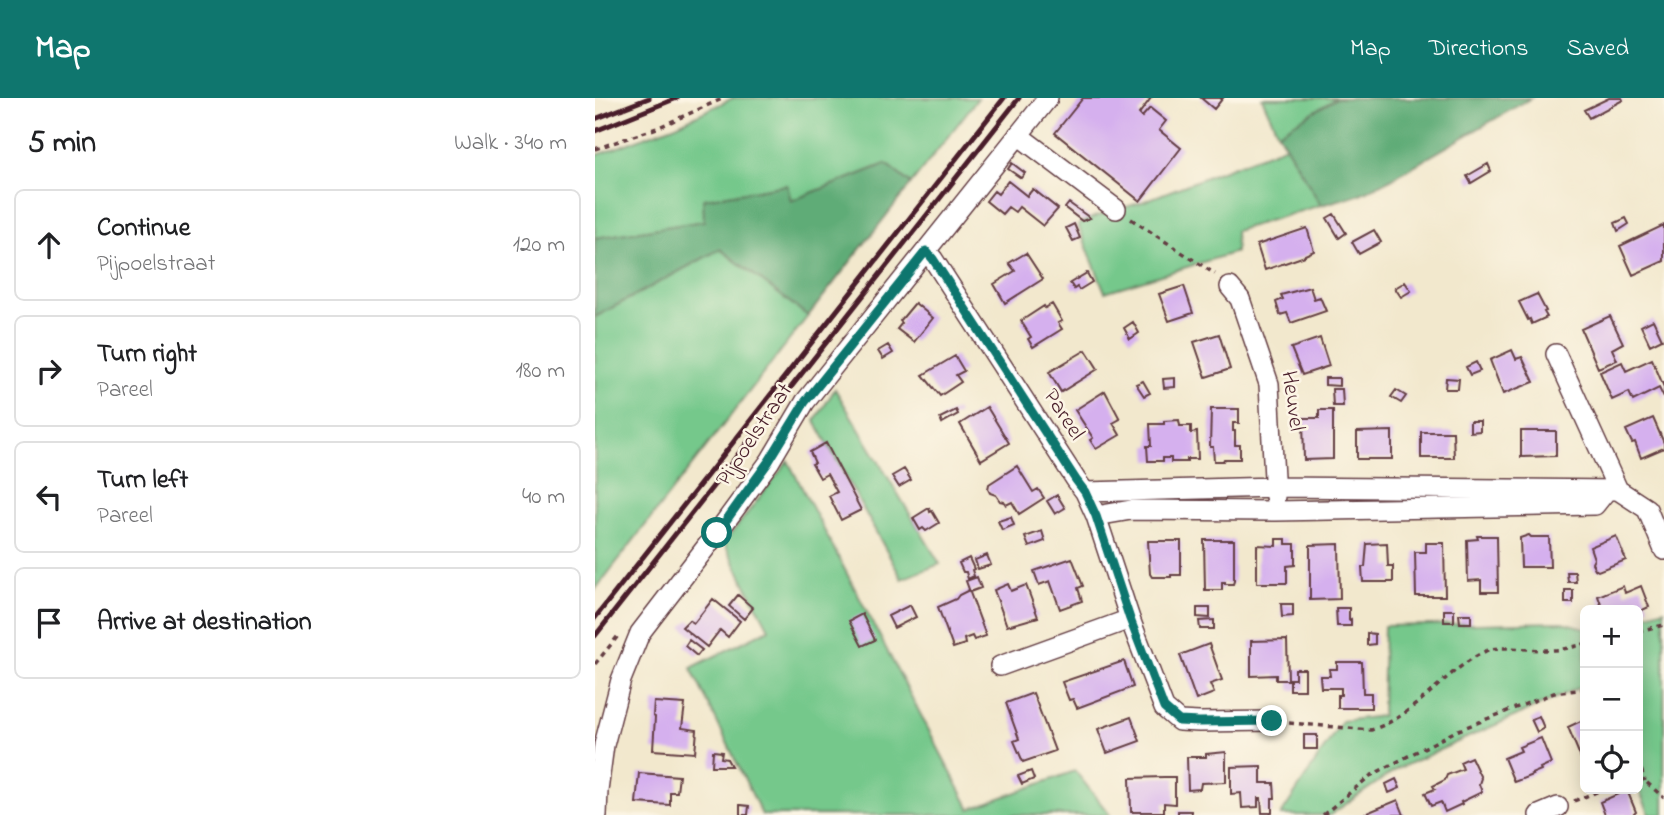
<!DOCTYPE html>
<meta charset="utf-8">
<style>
body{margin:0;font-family:"Indie Flower",sans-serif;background:#f6f6f6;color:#202124}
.controls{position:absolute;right:21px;bottom:21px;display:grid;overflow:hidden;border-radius:10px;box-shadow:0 4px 18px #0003}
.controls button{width:63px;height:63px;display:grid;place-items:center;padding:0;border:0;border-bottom:2px solid #e0e0e0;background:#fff;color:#202124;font:35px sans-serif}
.stop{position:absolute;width:21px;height:21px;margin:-16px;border:5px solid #0f766e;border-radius:50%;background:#fff}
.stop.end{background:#0f766e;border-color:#fff;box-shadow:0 2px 7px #0008}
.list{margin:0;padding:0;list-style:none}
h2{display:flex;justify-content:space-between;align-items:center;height:91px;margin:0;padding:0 28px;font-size:30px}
h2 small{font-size:23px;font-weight:400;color:#757577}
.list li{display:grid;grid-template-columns:46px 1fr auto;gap:21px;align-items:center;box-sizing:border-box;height:112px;margin:0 14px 14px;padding:0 14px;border:2px solid #e0e0e0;border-radius:10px}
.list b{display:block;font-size:26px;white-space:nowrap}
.list p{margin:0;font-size:23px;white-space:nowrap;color:#757577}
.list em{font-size:23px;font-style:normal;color:#757577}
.icon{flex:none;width:38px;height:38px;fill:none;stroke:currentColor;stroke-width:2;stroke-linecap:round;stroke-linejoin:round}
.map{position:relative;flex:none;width:1069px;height:717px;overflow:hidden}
header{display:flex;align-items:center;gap:42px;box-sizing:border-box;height:98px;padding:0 35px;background:#0f766e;color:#fff}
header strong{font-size:33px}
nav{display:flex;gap:38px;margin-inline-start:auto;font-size:24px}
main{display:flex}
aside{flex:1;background:#fff}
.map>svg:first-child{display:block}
</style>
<header>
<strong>Map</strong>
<nav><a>Map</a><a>Directions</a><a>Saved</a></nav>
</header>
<main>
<aside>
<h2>5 min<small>Walk · 340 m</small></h2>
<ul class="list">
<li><svg class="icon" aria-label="ahead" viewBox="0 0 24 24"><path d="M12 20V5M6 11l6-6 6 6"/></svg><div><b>Continue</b><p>Pijpoelstraat</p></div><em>120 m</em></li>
<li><svg class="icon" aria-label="right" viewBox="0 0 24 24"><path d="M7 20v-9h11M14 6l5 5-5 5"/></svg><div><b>Turn right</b><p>Pareel</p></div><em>180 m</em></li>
<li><svg class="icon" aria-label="left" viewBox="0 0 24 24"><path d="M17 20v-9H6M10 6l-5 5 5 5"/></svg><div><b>Turn left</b><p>Pareel</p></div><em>40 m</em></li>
<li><svg class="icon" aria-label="arrive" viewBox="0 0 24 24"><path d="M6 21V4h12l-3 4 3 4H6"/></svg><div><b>Arrive at destination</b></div></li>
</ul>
</aside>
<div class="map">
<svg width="1069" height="717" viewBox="0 0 1069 717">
<rect width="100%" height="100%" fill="#fcf5e5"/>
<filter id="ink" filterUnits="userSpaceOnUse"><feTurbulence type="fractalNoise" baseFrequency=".0143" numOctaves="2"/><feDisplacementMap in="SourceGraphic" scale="14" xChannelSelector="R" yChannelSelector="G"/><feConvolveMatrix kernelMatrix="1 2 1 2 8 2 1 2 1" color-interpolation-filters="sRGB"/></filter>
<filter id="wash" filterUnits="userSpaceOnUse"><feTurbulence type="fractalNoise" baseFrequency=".00686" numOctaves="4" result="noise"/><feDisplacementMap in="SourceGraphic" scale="28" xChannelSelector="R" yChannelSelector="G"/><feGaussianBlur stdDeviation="1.57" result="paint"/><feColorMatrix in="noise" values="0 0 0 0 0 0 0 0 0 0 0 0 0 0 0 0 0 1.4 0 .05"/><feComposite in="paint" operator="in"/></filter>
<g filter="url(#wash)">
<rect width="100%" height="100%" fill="#f2e8cd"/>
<path fill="#74c88b" stroke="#5f745b" stroke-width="2" d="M138 0H383L316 86 291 66 196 103 192 87 109 101V123L0 140V58L81 27Z
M667 0H742L683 35Z
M691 48 726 107 640 133 641 154 510 194 483 127 499 119 547 104Z
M125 151 213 218 0 492V219Z
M240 291 345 466 307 481 220 323Z
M193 363 375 711 480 673 515 717H167L96 570 174 531 129 445Z
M1069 511V717H1055L1043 690V519Z
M967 524 990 530V587L802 671 735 717H686L747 623 787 618 789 528Z"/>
<path fill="#5fac77" stroke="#546651" stroke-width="2" d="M742 0H936L796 81 765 96 726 107 683 35Z
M291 66 316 86 213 218 125 151 0 219V140L109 123 108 101 192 87 196 103Z"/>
<g id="blocks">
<path fill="#d5b0ee" d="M488 0H556L544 16 547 19 555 10 571 23 564 32 586 50 545 103 460 35Z
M606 0H628L619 11Z
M1014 0H1027L1028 2 994 20 989 12Z
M417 65 430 75 426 80 413 71Z
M893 66 896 73 876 85 872 78Z
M413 83 432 98 438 91 463 111 448 128 424 109 420 114 413 109 407 116 391 103 399 93 403 96Z
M474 105 495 120 487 123 470 110Z
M739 116 751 135 744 140 732 120Z
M1031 120 1034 126 1023 133 1020 125Z
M479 126 485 140 478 143 471 130Z
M1069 127V163L1038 177 1025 148Z
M712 130 719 153 710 157V158L670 172 662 147Z
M779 132 786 144 764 156 757 144Z
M431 155 448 181 410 205 399 186 420 173 414 165Z
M492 175 497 184 484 192 482 189 479 191 475 185Z
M810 184 816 193 806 199 800 190Z
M589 188 598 215 574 223 564 196Z
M715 189 719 201 725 199 731 213 696 225 692 215 685 217 681 204 688 201 686 197Z
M942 196 951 213 949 214 952 219 937 226 935 221 933 222 924 204Z
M320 205 338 220 319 244 302 231 307 225 305 223Z
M457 206 467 223 463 225 467 231 438 249 433 241 436 239 426 223 449 208 450 210Z
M1015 218 1028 245 1017 251 1022 262 1003 270 986 231Z
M1058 222 1067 241 1055 247 1046 228Z
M538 224 544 235 535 241 529 230Z
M624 236 635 271 611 279 599 244Z
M725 240 734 268 707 277 696 250Z
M293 247 298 255 288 261 283 253Z
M491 252 503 271 466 294 454 274Z
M917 252 921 261 927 259 939 284 908 296 895 262Z
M360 258 369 273 361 277 366 284 345 298 328 277Z
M1057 261 1068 287 1069 286V300L1064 290 1038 303 1034 294 1017 302 1005 274 1027 264 1031 273Z
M881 264 885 273 875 277 871 269Z
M580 280V289L569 290 568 281Z
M730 280H744V288L730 287Z
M851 280 864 281 863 291H850Z
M548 283 555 295 549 298 541 286Z
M737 291H747L748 308H738Z
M801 292 811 298 806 305 796 299Z
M510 293 525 321 518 325 525 337 501 351 495 342 498 340 480 312Z
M392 309 414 345 386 362 365 326Z
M616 311H644V325H638V333H640V347H645V361H629L628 363H619L618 349H615Z
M361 312 363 316 347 325 345 320Z
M724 312H738V361L709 362 708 320H724Z
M1058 320 1069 345V350L1046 360 1040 344 1037 345 1031 332Z
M584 322 585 328H596V335L602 334 603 361H592V364H576V360H568V363H553L552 348H556L555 326H569V323Z
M875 323H885V333L875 334Z
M797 333V361H762V334Z
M926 333H961V358L926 359Z
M826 334H858L859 360H826Z
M231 345 266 412 246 422 234 398 242 394 232 376 225 380 217 366 220 365 215 354Z
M422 368 438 394 443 391 449 400 424 416 417 404 411 407 409 404 405 403 401 397 395 395 393 391 394 386Z
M309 371 316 382 304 389 297 378Z
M462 397 470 410 460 416 452 403Z
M334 410 335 414 337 413 344 425 331 433 328 430 325 432 318 420Z
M416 419 419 427 407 432 403 423Z
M447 433 450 443 434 449 430 439Z
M934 437 936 439H954L955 469H926L925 440Z
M882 438H902L903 494H886V482L873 483 872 442 883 441Z
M1021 438 1031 462 1003 473 1000 471 997 465 999 461 995 449Z
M681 441H691V446H700V467L692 468V485H662V447L681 448Z
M609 442H639V483L638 486H630V484H627V492H610Z
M553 443H586V477H576V479H557L555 476Z
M792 445 793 468H798V484H768L767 469H770L772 446Z
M831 445H849L850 498H821L820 454H831Z
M744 446 745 501 715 502V447Z
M392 457 396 467 383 471 380 462Z
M374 460 379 471 377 472 379 478 373 481 371 474H368L364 465Z
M477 460 488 488 483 490 487 503 465 511 455 483 444 487 439 473Z
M972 474H980L981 484H973Z
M382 479 386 490 375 494 371 483Z
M413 486 416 493 431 487 443 519 412 528 399 492Z
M1028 488 1030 495 1046 488 1054 509 1043 514V512H1008L1003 498Z
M374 492 391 538 379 542 377 538 369 541 370 546 358 550 343 509 361 501 364 497Z
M970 492H978V505H970Z
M143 497 158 510 149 521 134 508Z
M118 501 145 523 133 539 125 532 112 549 87 529 94 522 99 525Z
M686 506H698V518L687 519Z
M315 507 321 519 299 530 293 518Z
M602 510H615V520L602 519Z
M741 510H754V522L756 521V528H742Z
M849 512H859V524H849Z
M267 516 280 542 267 548 254 523Z
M864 516H876V525H865Z
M619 522V531H605L604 523Z
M772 535 780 536V546L772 547Z
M94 542 107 552 102 558 90 548Z
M692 542 693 582H681V577L656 578V543Z
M614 546 627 582 615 586 619 595 601 602 585 557Z
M529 563 538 589 482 610 478 601 474 602 467 584Z
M742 564H767L768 595H776V610H743V597H746V590H726L725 578H735L734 571H742Z
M700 571H710V592H695V581H700Z
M438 595 460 653 428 664 419 643 424 641 411 605Z
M59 604 90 606 87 630 102 632 100 655 58 652 60 619 58 618Z
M944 618 949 630 942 634 936 621Z
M536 619 545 643 512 655 503 631Z
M990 621V670L973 629Z
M709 637H722V651H709Z
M946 640 956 665 945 670 946 672 936 676 937 677 919 684 909 660 926 653 924 649Z
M118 653 127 654 126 660 132 661 136 668H117Z
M631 654V684L606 685 605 691 593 692 592 659H611V656Z
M876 659 886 680 884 686 887 694 866 704 867 706 850 714 846 704 836 708 830 695 840 691 838 688 850 682 852 677 868 671 865 664Z
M666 668V685H679L680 700H677V715H667L666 700H663V709L647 710 646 695 636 696V669Z
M436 673 439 681 427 686 423 678Z
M44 675 84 678 82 694H75V707L41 705Z
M569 679H580V706L569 705V714H536L535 680Z
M801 681 805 690 794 695 791 686Z
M1032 692 1041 714 1038 717H1010L1005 704Z
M803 702 809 717H767Z
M145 707 154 708 153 717H145Z
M583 713H596V717H583Z"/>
</g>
</g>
<g filter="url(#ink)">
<use href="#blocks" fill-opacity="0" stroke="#633d43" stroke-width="2"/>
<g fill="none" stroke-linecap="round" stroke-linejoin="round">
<g stroke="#633d43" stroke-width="22">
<path id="minor" d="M423 37 521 111
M331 153 338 161 481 382 490 394 501 418 535 521 569 610 584 623 604 624 677 623
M635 189 645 201 674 286 680 399
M961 256 1023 392 1052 411 1069 452
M490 394 680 389 1023 392
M501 418 536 412 681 413 1000 407 1012 392
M405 568 535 521
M2 717 3 692 9 647 26 582 45 535 122 435 175 363 210 304 453 0
M944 717 963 709"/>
</g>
<path stroke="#633d43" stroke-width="3.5" stroke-dasharray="5 5" stroke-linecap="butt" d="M0 51 62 30 129 0
M536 121 620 176
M1043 533 1069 527
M0 566 23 538
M694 625 776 632C823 617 849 572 893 552 905 547 942 553 958 552 969 552 980 548 990 546
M1043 662 1050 683
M1043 681 1050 683 1069 700
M979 703 1009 691
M728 717 775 678 861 633 959 595 990 591"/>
<use href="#minor" stroke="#fff" stroke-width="19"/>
<path stroke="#4a1f2b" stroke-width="5" d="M0 21 54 0
M0 33 82 0
M0 520 409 0
M0 538 424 0"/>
</g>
</g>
<g fill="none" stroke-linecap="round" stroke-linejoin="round" filter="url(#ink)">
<path stroke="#0f766e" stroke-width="9" d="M122 435 174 363 210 304 331 153 338 161 481 382 490 394 501 418 535 521 569 610 584 623 604 624 677 623"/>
</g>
<g text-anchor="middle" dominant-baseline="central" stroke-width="5" stroke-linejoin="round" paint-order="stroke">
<g font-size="23" fill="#4a1f2b" stroke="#fcf5e5">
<text transform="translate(697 303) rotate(82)">Heuvel</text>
<text transform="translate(468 317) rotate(57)">Pareel</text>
<text transform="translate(160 337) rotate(-56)">Pijpoelstraat</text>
</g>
</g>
</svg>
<div class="controls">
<button>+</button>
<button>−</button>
<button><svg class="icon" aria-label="locate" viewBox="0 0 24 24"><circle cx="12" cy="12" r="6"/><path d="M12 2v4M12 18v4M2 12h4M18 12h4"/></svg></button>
</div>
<div class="stop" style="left:122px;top:435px"></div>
<div class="stop end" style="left:677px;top:623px"></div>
</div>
</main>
